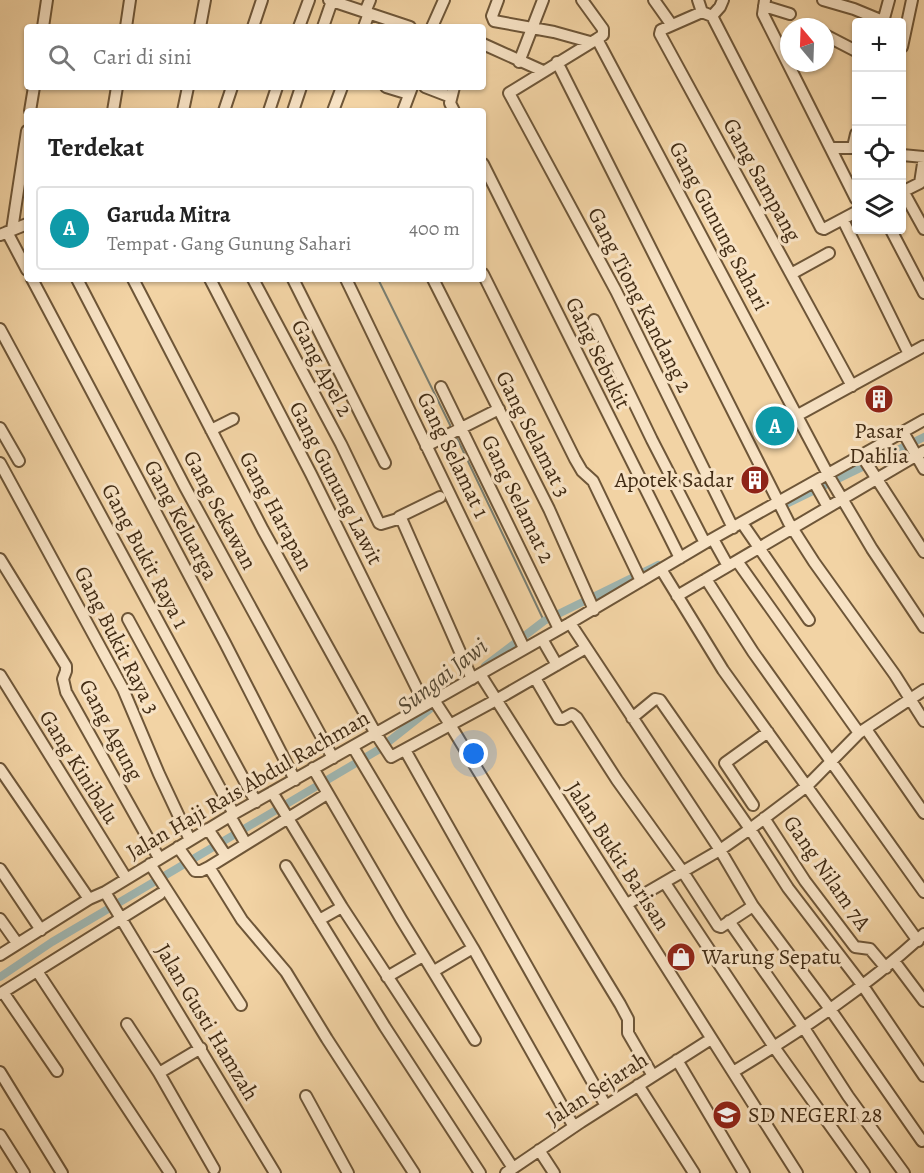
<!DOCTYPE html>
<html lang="id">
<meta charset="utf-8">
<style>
body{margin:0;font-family:Alegreya,serif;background:#f6f6f6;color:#222}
.controls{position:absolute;right:18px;top:18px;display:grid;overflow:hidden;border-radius:6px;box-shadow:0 2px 4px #0004}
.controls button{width:54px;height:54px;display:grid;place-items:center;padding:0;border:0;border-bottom:2px solid #e0e0e0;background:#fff;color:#222;font:30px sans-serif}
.compass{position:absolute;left:780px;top:18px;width:54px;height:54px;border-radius:50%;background:#fff;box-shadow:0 2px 4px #0004;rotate:341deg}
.you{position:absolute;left:474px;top:754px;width:21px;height:21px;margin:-15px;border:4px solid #fff;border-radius:50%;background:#1a73e8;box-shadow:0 0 0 9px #1a73e833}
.badge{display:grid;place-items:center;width:39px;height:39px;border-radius:50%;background:#db2777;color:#fff;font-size:20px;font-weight:700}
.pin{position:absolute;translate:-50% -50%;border:3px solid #fff;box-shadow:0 2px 6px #0006}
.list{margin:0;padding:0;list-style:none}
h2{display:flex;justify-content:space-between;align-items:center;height:78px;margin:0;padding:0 24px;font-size:26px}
h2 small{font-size:20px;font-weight:400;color:#767676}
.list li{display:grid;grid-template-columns:39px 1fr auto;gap:18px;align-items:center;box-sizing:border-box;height:84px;margin:0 12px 12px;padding:0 12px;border:2px solid #e0e0e0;border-radius:6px}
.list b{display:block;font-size:22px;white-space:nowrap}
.list p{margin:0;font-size:20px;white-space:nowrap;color:#767676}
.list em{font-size:20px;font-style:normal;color:#767676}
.icon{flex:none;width:33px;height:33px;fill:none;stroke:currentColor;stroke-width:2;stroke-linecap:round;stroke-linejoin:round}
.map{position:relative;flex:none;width:924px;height:1173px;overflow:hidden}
.search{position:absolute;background:#fff;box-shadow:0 2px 4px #0004;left:24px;top:24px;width:462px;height:66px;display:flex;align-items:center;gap:15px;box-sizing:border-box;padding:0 21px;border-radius:6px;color:#767676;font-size:22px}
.panel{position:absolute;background:#fff;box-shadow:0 2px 4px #0004;left:24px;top:108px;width:462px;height:174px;border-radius:6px}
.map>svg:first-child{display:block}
</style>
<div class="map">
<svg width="924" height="1173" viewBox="0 0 924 1173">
<rect width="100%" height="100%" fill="#f2d3a4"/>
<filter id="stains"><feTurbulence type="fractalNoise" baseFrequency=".00333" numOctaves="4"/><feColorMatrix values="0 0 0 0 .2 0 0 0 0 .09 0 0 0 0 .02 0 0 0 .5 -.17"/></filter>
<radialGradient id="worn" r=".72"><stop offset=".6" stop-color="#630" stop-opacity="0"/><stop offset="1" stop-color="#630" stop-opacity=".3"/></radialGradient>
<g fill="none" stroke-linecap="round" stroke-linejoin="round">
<path stroke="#7a7f72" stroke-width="2" d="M378 279 452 429
M455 434 544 621"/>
<path stroke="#9fb6b1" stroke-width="8" d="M780 507 924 437
M485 666 544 621 658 565
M0 977 52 942 378 750 440 701"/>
<g stroke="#6e5638" stroke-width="14">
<path id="minor" d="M329 0 410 27
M498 0 492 16 494 21 554 32 590 42
M582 0 603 29V35L597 39 831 480 872 549 924 627
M654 0 671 24
M698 0 702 12
M765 0 763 14 856 199
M823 0 854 9 883 21
M764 6 790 14
M365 12 370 0
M712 16 720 7 723 0
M883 22 889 0
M43 27 47 0
M126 27 130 0
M200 27 205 0
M253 27 262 0
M299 27 309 0
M323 27 332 1
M364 27 369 13
M432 27 444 0
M825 35 856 51
M597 39 509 93 616 291 733 528
M483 44 543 71
M902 47 912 0
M519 62 543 0
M557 62 789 523 814 562 895 675 924 721
M386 87 409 94
M425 87 451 97
M30 111 34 87
M113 111 117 87
M183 111 188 87
M224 111 232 87
M269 111 277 87
M293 111 301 87
M333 111 342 87
M403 111 412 87
M454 111 450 103 454 87
M853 147 856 134
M832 148H856
M902 155 924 157
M483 164 680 558
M903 191 924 229
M902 192 920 183 924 157
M843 220 909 354
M12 230 27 131
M891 230 924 293
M7 232 27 270
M0 235 27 224
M483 274 575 459 582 471 593 481 641 581
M791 274 829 253
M32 279 225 643 295 780
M77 279 185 487 333 758
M133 279 263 530 376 734 391 757 496 700 586 648
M210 279 311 474 425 705
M253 279 341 444 379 523 381 524 401 518 472 679
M293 279 385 463
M346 279 524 648
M433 279 549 509 594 610
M594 320 652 440 705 543
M0 329 256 802
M852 386 660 34 661 30 702 12 712 16 821 228 824 229 856 212
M441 387 559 629
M798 415 924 346
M0 428 19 461
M211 430 233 419
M903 432 924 469
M426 446 499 409
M862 456 924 552
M0 463 123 689 159 774 190 840
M814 482 828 507
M399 517 440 497
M742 523 809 620
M713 539 728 566
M0 559 66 666V671L63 679 66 692 159 858
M737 561 859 733
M661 569 723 670 918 941
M706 579 753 652 924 892
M677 596 924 451
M128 619 234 814
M570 623 720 850 753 906 830 1009 922 1141
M542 639 557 665
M480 674 797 1173
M0 675 126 878
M535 678 559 719H563L572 714 577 718 617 780 683 872 718 926 721 927 753 906
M434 700 449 723 620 1004 628 1019V1033L653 1076
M632 718 655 699 660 700 750 829 788 888 863 986 924 1076
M866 729 924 813
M353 747 473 948 574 1127
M405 750 606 1106
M313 768 401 919 475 1040
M0 769 89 899
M272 792 342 907 513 1168
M753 805 725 763 768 732
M230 816 246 844
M764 818 805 881 855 947 870 949 886 968
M208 829 226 856
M178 847 195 871H201L209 867 242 920 286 972 327 1039 414 1173
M150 864 241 1005
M286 866 385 1027 480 1173
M209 867 327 794
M0 869 41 930
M665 883 774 1047 864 1173
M105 892 275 1173
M627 904 720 850 750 829 807 786 859 733 924 690
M0 919 17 943
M319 920 342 907
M729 921 804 1028 848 1096 904 1173
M0 955 89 899 105 892 230 816 570 623 705 543 924 420
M894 961 924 1001
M37 971 170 1173
M434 971 473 948
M387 977 423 956
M3 992 57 1071
M0 994 160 894
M127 1024 159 1073 214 1169
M677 1060 744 1173
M0 1072 62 1173
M733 1072C801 1031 865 988 924 934
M159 1073 201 1048
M638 1085 694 1173
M306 1096 348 1173
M0 1135 24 1173
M539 1150 554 1173
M506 1173 581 1122 711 1039"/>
</g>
<use href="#minor" stroke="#f7e2c4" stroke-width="10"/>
</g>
<defs>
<g id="building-disc" transform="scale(1.5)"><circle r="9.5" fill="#8f2418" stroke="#f7e2c4"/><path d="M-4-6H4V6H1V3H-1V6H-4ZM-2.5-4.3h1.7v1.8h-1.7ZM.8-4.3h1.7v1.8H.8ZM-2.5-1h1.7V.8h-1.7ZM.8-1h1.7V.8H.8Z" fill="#fff"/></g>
<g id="shop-disc" transform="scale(1.5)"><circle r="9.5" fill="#8f2418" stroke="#f7e2c4"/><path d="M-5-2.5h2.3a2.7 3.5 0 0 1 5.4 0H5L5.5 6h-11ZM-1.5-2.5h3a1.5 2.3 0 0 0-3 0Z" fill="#fff"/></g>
<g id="school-disc" transform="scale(1.5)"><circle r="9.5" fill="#8f2418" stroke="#f7e2c4"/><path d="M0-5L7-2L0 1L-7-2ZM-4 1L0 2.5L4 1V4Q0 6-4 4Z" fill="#fff"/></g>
</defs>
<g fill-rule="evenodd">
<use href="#building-disc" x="879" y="399"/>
<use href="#building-disc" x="755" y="480"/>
<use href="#shop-disc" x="681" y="957"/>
<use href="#school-disc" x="727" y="1115"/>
</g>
<g text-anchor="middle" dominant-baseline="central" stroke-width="6" stroke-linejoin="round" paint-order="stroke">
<g font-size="22" fill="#422c14" stroke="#f7e2c4">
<text transform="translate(762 180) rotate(61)">Gang Sampang</text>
<text transform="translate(719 226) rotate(62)">Gang Gunung Sahari</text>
<text transform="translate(640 300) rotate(63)">Gang Tiong Kandang 2</text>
<text transform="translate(598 353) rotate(64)">Gang Sebukit</text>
<text transform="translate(322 368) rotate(62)">Gang Apel 2</text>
<text transform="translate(533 434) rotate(63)">Gang Selamat 3</text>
<text transform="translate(453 455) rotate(64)">Gang Selamat 1</text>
<text transform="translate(336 483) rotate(63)">Gang Gunung Lawit</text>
<text transform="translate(518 499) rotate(64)">Gang Selamat 2</text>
<text transform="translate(220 510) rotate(62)">Gang Sekawan</text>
<text transform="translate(276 511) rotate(62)">Gang Harapan</text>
<text transform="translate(181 520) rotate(62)">Gang Keluarga</text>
<text transform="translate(145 556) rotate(62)">Gang Bukit Raya 1</text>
<text transform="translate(117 640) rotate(63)">Gang Bukit Raya 3</text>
<text transform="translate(111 730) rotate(62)">Gang Agung</text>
<text transform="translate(79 767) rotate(58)">Gang Kinibalu</text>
<text transform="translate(248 785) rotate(-30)">Jalan Haji Rais Abdul Rachman</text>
<text transform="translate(618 856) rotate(57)">Jalan Bukit Barisan</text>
<text transform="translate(827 873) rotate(55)">Gang Nilam 7A</text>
<text transform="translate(207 1022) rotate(59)">Jalan Gusti Hamzah</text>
<text transform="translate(597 1089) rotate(-33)">Jalan Sejarah</text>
</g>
<g font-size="22" fill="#422c14" stroke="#f7e2c4" text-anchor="start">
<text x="879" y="431" text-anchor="middle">Pasar<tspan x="879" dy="25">Dahlia</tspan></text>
<text x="734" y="480" text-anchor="end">Apotek Sadar</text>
<text x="702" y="957">Warung Sepatu</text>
<text x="748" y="1115">SD NEGERI 28</text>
</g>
<g font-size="24" font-style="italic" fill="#554833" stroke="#f7e2c4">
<text transform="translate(442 676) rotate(-38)">Sungai Jawi</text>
</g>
</g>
<rect width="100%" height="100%" filter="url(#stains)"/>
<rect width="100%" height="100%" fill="url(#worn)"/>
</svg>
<div class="controls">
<button>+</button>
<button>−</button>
<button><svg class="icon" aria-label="locate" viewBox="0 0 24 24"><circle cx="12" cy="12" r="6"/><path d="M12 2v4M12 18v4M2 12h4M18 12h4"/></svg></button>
<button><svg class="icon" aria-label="layers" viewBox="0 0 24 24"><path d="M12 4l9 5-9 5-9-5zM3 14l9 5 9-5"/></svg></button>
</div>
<svg class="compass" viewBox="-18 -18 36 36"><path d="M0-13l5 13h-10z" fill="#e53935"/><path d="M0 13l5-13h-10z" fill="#767676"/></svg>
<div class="you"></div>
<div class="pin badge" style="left:775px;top:426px;background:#0f9aa8">A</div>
<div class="search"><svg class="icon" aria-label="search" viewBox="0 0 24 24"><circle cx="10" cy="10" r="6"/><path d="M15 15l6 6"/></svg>Cari di sini</div>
<section class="panel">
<h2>Terdekat<small></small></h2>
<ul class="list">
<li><span class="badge" style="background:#0f9aa8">A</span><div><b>Garuda Mitra</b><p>Tempat · Gang Gunung Sahari</p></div><em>400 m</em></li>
</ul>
</section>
</div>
